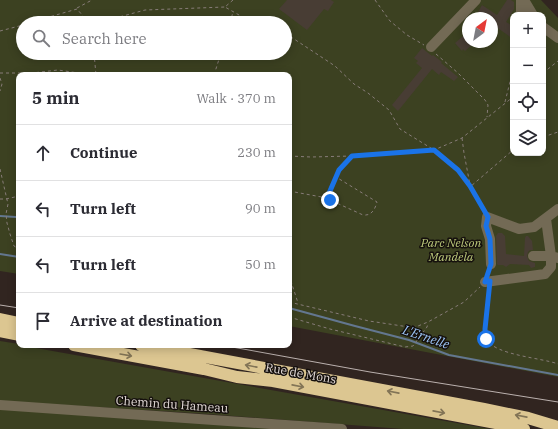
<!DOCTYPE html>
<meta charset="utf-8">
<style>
body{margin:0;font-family:"IBM Plex Serif",serif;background:#f2f2f3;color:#2b2b33}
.controls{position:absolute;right:12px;top:12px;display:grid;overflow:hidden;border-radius:8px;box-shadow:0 2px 10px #0003}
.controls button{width:36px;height:36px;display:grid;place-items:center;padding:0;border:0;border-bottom:1px solid #e1e1e2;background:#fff;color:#2b2b33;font:20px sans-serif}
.compass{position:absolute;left:462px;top:12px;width:36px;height:36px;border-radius:50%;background:#fff;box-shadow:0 2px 10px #0003;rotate:32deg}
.stop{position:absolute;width:12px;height:12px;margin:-9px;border:3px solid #1a73e8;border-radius:50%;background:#fff}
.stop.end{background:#1a73e8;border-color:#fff;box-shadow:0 1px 4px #0008}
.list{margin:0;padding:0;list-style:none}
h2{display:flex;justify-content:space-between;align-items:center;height:52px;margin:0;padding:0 16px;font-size:17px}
h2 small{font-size:13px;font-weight:400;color:#7c7c81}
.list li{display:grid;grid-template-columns:26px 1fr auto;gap:12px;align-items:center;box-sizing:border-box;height:56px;padding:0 16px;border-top:1px solid #e1e1e2}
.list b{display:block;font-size:15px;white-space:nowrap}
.list em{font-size:13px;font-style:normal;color:#7c7c81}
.icon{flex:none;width:22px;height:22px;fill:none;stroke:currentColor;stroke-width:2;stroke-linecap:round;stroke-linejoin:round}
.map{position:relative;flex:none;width:558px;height:429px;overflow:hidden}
.search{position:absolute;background:#fff;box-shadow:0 2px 10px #0003;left:16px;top:16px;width:276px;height:44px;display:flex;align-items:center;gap:10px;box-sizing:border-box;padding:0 14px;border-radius:22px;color:#7c7c81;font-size:15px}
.panel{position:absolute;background:#fff;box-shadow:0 2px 10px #0003;left:16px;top:72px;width:276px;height:276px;border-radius:8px}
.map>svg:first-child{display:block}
</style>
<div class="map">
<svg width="558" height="429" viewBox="0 0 558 429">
<rect width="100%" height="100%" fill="#312520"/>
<path fill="#3c4121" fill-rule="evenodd" d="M0 0H541L558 18V377L289 326V75H19V274L0 271ZM513 15H543V153H513ZM468 18H492V42H468ZM23 23H285V53H23Z
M0 341 19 344V345L490 429H403L208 414 0 401Z
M0 409 290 429H0Z"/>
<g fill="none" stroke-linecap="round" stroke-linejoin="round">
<path stroke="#637790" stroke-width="2" d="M0 216 16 217H19
M0 254 19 257
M289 308 355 326 409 340 449 355 558 375"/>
</g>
<path fill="#483d34" d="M287 0H331L334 2 328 11 324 9 307 30 279 9Z
M507 0H511L514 2V9L506 22 513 26V39L492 24V18H483L477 14 482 5 497 15Z
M468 32V42H475L465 51 463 49 462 51 455 43Z
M422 48 432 56 433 55 442 62 441 63 458 77 454 81 441 72 439 75 432 69 398 111 392 105 422 68 416 63 418 61 414 58Z
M498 233H502L505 236 506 254 524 256 525 238 526 236H528L532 241 533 250H530L528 252 527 256 529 261 535 263V267L531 268 529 265 510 264 506 267 503 265H498L497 264 496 236Z"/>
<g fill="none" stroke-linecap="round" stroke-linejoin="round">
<path stroke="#877c78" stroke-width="1" stroke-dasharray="3 3" stroke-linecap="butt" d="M233 0 225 7 253 23
M375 0 390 21 407 35 424 45
M77 8 92 0
M28 23 77 9 89 23
M97 23 145 10 225 7
M230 23 233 12
M0 31 23 25
M285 34 288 35 335 66 354 84 368 93 389 110 400 129 434 150 458 170 470 187 513 150
M94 53 96 75
M436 54 458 73 485 100 488 105 487 117
M0 73H32L58 70 92 75
M543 73 558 61
M214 75 221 53
M0 78 2 84 0 91
M505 102 513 70
M543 137 558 132
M462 138 464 153 470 185
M289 156 311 157 352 156 434 150 462 138 513 97
M0 169 8 204 6 214 7 223 10 234 14 246 19 249
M471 188 483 209
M289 191 327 198 339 170 351 157
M327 198 330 200 363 215C372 216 375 209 377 202L336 177
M0 199H6L19 196
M289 275 298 303
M489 290C488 301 483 330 487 339 493 355 543 358 558 364
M289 302 369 321 409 327 418 326 428 322 464 302 480 287
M289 317 330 329 405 347 413 346 427 327 428 323"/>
<path stroke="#736a55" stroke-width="10" d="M524 0 533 15
M521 15V0
M543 27 558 38
M431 47 476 0
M533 256H551L546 219
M491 264 490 239 486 226 487 217 519 229 534 227 558 209
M485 282 545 274 551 267V256L558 258
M0 405 342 429"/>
<path stroke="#dcc691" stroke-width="12" d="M0 319 19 323
M0 331 19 335
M74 345 204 369 237 377 273 381 506 425 524 429
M141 345 484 409 528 418 558 427"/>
<path stroke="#bbb1ae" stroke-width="1" d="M0 305 19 308
M221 345 370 372 558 402"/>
</g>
<defs><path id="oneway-shaft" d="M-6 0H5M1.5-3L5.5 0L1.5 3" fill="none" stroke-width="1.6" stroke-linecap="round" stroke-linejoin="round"/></defs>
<g stroke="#827456">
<use href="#oneway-shaft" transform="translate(126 355) rotate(10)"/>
<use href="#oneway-shaft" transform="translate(251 366) rotate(-169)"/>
<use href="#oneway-shaft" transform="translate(298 386) rotate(11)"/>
<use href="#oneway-shaft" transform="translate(393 392) rotate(-169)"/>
<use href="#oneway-shaft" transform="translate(439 412) rotate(11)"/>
<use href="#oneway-shaft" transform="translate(521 416) rotate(-169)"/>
</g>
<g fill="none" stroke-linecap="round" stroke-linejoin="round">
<path stroke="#1a73e8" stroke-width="5" d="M330 200 327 198 339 170 352 156 434 150 458 170 470 186 488 217 486 226 490 239 491 264 485 282 490 281 485 329 486 339"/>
</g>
<g text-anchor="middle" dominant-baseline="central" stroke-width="3" stroke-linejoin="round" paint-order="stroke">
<g font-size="12" font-style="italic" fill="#bbc87a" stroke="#15100d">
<text x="451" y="242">Parc Nelson<tspan x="451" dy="14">Mandela</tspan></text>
</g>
<g font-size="12" fill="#e2d9d6" stroke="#15100d">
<text transform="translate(301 373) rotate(10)">Rue de Mons</text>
<text transform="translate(172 404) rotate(4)">Chemin du Hameau</text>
</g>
<g font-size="13" font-style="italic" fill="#9cc5f6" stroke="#15100d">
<text transform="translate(426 337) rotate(19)">L'Ernelle</text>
</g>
</g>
</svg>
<div class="controls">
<button>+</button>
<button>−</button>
<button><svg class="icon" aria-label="locate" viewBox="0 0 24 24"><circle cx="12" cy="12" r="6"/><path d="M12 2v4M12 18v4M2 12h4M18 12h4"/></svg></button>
<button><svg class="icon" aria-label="layers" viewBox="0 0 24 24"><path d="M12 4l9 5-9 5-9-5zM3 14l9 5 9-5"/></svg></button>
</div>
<svg class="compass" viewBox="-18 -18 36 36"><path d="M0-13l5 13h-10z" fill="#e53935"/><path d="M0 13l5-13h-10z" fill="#7c7c81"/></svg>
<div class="stop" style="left:486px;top:339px"></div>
<div class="stop end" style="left:330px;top:200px"></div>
<div class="search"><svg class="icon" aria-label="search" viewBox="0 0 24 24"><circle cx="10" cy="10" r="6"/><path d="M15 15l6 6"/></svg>Search here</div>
<section class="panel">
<h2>5 min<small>Walk · 370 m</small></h2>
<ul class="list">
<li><svg class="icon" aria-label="ahead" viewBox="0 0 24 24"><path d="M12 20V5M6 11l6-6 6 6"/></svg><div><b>Continue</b></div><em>230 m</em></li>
<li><svg class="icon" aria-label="left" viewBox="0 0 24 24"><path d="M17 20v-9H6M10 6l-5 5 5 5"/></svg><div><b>Turn left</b></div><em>90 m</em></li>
<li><svg class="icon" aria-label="left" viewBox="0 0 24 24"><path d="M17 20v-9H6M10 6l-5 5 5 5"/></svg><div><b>Turn left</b></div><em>50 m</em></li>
<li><svg class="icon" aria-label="arrive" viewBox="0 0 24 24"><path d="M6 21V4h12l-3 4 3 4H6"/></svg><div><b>Arrive at destination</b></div></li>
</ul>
</section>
</div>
